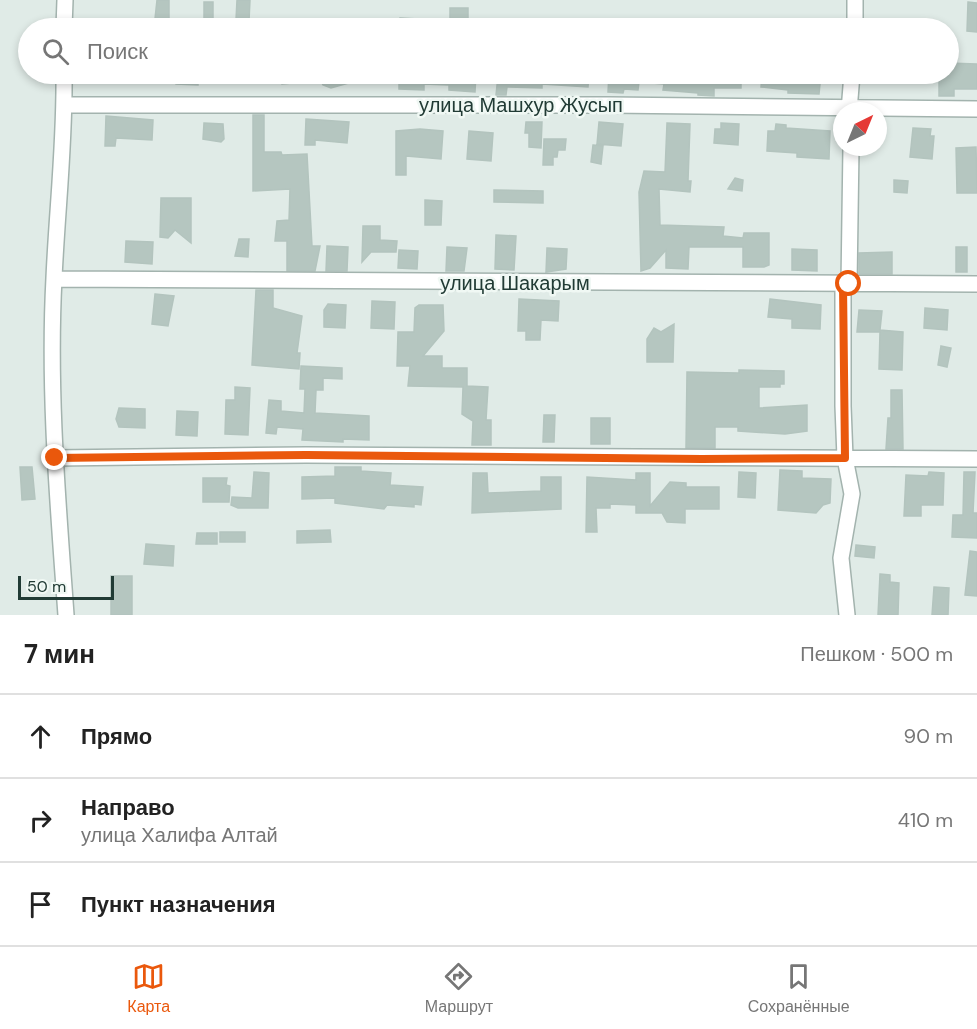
<!DOCTYPE html>
<html lang="ru">
<meta charset="utf-8">
<style>
body{margin:0;font-family:"DM Sans",sans-serif;background:#f2f2f2;color:#222}
.compass{position:absolute;left:833px;top:102px;width:54px;height:54px;border-radius:50%;background:#fff;box-shadow:0 3px 9px #0003;rotate:43deg}
.scale{position:absolute;left:18px;bottom:15px;width:96px;box-sizing:border-box;padding-left:6px;border:3px solid #213b35;border-top:0;font-size:16px;line-height:21px;white-space:nowrap;color:#213b35;-webkit-text-stroke:4px #f0f8f4;paint-order:stroke}
.stop{position:absolute;width:18px;height:18px;margin:-14px;border:4px solid #ea580c;border-radius:50%;background:#fff}
.stop.end{background:#ea580c;border-color:#fff;box-shadow:0 2px 6px #0008}
.list{margin:0;padding:0;list-style:none}
h2{display:flex;justify-content:space-between;align-items:center;height:78px;margin:0;padding:0 24px;font-size:26px}
h2 small{font-size:20px;font-weight:400;color:#767676}
.list li{display:grid;grid-template-columns:39px 1fr auto;gap:18px;align-items:center;box-sizing:border-box;height:84px;padding:0 24px;border-top:2px solid #e0e0e0}
.list b{display:block;font-size:22px;white-space:nowrap}
.list p{margin:0;font-size:20px;white-space:nowrap;color:#767676}
.list em{font-size:20px;font-style:normal;color:#767676}
.icon{flex:none;width:33px;height:33px;fill:none;stroke:currentColor;stroke-width:2;stroke-linecap:round;stroke-linejoin:round}
.map{position:relative;flex:none;width:977px;height:615px;overflow:hidden}
.search{position:absolute;background:#fff;box-shadow:0 3px 9px #0003;left:18px;right:18px;top:18px;height:66px;display:flex;align-items:center;gap:15px;box-sizing:border-box;padding:0 21px;border-radius:33px;color:#767676;font-size:22px}
.sheet{height:330px;background:#fff}
nav{display:flex;justify-content:space-around;align-items:center;box-sizing:border-box;height:84px;border-top:2px solid #e0e0e0;background:#fff;font-size:16px;color:#767676}
nav a{display:grid;justify-items:center;gap:3px}
nav .on{color:#ea580c}
.map>svg:first-child{display:block}
</style>
<div class="map">
<svg width="977" height="615" viewBox="0 0 977 615">
<rect width="100%" height="100%" fill="#e0ebe7"/>
<path fill="#b5c6c0" stroke="#b3c4be" stroke-width="1.5" d="M157 0H169V28H154Z
M237 0H250L249 21 236 20Z
M204 2H213V19H204Z
M968 2 977 3V32L967 31Z
M450 8H468V20H450Z
M400 18 437 20V28H400Z
M948 63 977 64V89H954V96H939V74H948Z
M176 74H198V85L176 84Z
M281 74H315V81L282 84Z
M317 74H350L349 83 331 88 323 85Z
M399 74H476L475 92 449 90V85L424 84V90L399 89Z
M513 74H589L588 87 542 84V88L507 87 506 95H496L498 76 513 77Z
M609 74H741V88H714V96L698 95V93L663 90 664 84 639 82 638 90 624 89 623 93 608 92Z
M762 74H821L819 94 788 93V90L761 87Z
M253 115H264V152H281L282 155 307 154 312 246H320L315 271H287V241H275L277 221 289 220 290 189 253 191Z
M106 116 153 120 152 140 116 138 115 146H105Z
M306 119 349 122 347 143 315 140V145H305Z
M526 122H542L541 148 529 147V133H525Z
M599 122 623 124 621 146 597 144Z
M204 123 223 124 224 139 221 142 203 139Z
M667 123 690 124 688 181H691L690 192 659 189 660 225 724 227 723 236 743 238 744 233H769V265L764 267H743V247H689L688 269 666 268V250L650 268 641 271 639 192 644 171 665 172Z
M721 123 739 124 738 145 714 143 715 129H721Z
M776 124 786 125V128L830 131 829 159 797 157V153L767 151 768 131H775Z
M913 128 931 129 930 136H934L932 159 910 157Z
M420 129 443 131 441 159 406 156V175H396V131Z
M469 131 493 133 491 161 467 159Z
M544 139H566L565 150H558L557 157H553V165H543Z
M593 145 603 146 601 164 591 162Z
M976 147 977 193H957L956 148Z
M735 178 743 180 742 191 728 189Z
M894 180 908 181 907 193 894 192Z
M494 190 543 191V203L494 202Z
M161 198H191V243L175 230 168 238 160 237Z
M425 200 442 201 441 225H425Z
M363 226H380V240L397 241 396 252H371L362 262Z
M496 235 516 236 514 270 495 269Z
M239 239H249L248 257 235 256Z
M126 241 153 242 152 264 125 262Z
M327 246 348 247 347 271H326Z
M447 247 467 248 464 271H446Z
M956 247H967V272H956Z
M547 248 567 249 566 269 546 272Z
M792 249 817 250V271L792 270Z
M399 250 418 251 417 269 398 268Z
M892 252V274H859V253Z
M256 290H273V308L302 316 297 353H300L299 369 252 365Z
M155 294 174 296 168 326 152 324Z
M519 299 559 301 558 321 541 320 540 340H526V331H518Z
M770 299 821 305 820 329 792 328V319L768 317Z
M372 301 395 302 394 329 371 328Z
M328 304 346 305 345 328 324 327V310Z
M419 305H443L444 331 423 356H442V368H467V386L488 387 486 420H491V445H472L473 421 462 414 463 387 408 386 410 366H397L398 332H414L415 308Z
M925 308 948 310 947 330 924 328Z
M859 310 882 311 880 330 903 332 902 370 879 369 880 332H857Z
M674 324 673 362H647V339L654 328 661 332Z
M941 346 951 348 947 367 938 365Z
M301 366 342 368V379L323 378V390H316L315 413 369 416V440L343 439V442L302 440 303 429 277 427 276 434 266 433 269 400 281 401V411L304 413 305 389H300Z
M739 370 784 371V384H780V387H759V408L807 405V431L785 434 738 431V427H715V448H686L687 372 739 373Z
M235 387 250 388 248 435 225 434 226 400H235Z
M891 390H902L903 449H886L888 418H891Z
M119 408 145 409V428L119 427 116 419Z
M177 411 198 412 197 436 176 435Z
M544 415H555L554 442H543Z
M591 418H610V444H591Z
M20 467H32L35 499 22 500Z
M335 467H361V471L391 473 390 485 423 487 421 505 414 504V507L387 505 384 509 335 503V498L302 499V477L335 476Z
M780 470 802 471V478L831 479 830 503 823 505 816 513 778 510Z
M254 472 269 473 268 508H238L231 505 232 497 252 498Z
M739 472 756 473 755 498 738 497Z
M929 472 944 473 943 505H921V516H904L906 475 928 476Z
M964 472H975L973 513H977V538L952 537 953 515H963Z
M473 473H487L488 493 541 491V477H561V509L472 513Z
M636 473H650V506L670 482 686 483V487H719V509H685V523L667 522 662 513H636V505L610 504V508H596L597 532H586L587 477 636 480Z
M203 478H227L226 485 230 486 229 502H203Z
M330 530 331 542 297 543V531Z
M220 532H245V542H220Z
M197 533H217V544H196Z
M146 544 174 546 173 566 144 564Z
M856 545 875 547 874 558 855 556Z
M970 551 977 552V596L965 595Z
M880 574 890 575V582L899 583 898 615H878Z
M111 576H132V615H111Z
M934 587 949 588 948 615H932Z"/>
<g fill="none" stroke-linecap="round" stroke-linejoin="round">
<g stroke="#a3b3ae" stroke-width="18">
<path id="minor" d="M64 28 65 0
M855 28V0
M64 74C65 142 57 210 54 278 48 391 58 503 66 615
M64 105H609L977 109
M849 111 852 74
M54 279 977 284
M843 284V406L845 458 852 494 841 558 847 615
M849 284 851 147
M55 458 306 455 977 459"/>
</g>
<use href="#minor" stroke="#fff" stroke-width="15"/>
</g>
<g fill="none" stroke-linecap="round" stroke-linejoin="round">
<path stroke="#ea580c" stroke-width="8" d="M55 458 306 455 702 459 845 458 843 284H849"/>
</g>
<g text-anchor="middle" dominant-baseline="central" stroke-width="5" stroke-linejoin="round" paint-order="stroke">
<g font-size="20" fill="#213b35" stroke="#f0f8f4">
<text x="521" y="105">улица Машхур Жусып</text>
<text x="515" y="283">улица Шакарым</text>
</g>
</g>
</svg>
<svg class="compass" viewBox="-18 -18 36 36"><path d="M0-13l5 13h-10z" fill="#e53935"/><path d="M0 13l5-13h-10z" fill="#767676"/></svg>
<div class="scale">50 m</div>
<div class="stop" style="left:849px;top:284px"></div>
<div class="stop end" style="left:55px;top:458px"></div>
<div class="search"><svg class="icon" aria-label="search" viewBox="0 0 24 24"><circle cx="10" cy="10" r="6"/><path d="M15 15l6 6"/></svg>Поиск</div>
</div>
<section class="sheet">
<h2>7 мин<small>Пешком · 500 m</small></h2>
<ul class="list">
<li><svg class="icon" aria-label="ahead" viewBox="0 0 24 24"><path d="M12 20V5M6 11l6-6 6 6"/></svg><div><b>Прямо</b></div><em>90 m</em></li>
<li><svg class="icon" aria-label="right" viewBox="0 0 24 24"><path d="M7 20v-9h11M14 6l5 5-5 5"/></svg><div><b>Направо</b><p>улица Халифа Алтай</p></div><em>410 m</em></li>
<li><svg class="icon" aria-label="arrive" viewBox="0 0 24 24"><path d="M6 21V4h12l-3 4 3 4H6"/></svg><div><b>Пункт назначения</b></div></li>
</ul>
</section>
<nav>
<a class="on"><svg class="icon" aria-label="map" viewBox="0 0 24 24"><path d="M3 6l6-2 6 2 6-2v14l-6 2-6-2-6 2zM9 4v14M15 6v14"/></svg>Карта</a>
<a><svg class="icon" aria-label="directions" viewBox="0 0 24 24"><path d="M12 3l9 9-9 9-9-9zM9 14v-3h6M13 9l2 2-2 2"/></svg>Маршрут</a>
<a><svg class="icon" aria-label="saved" viewBox="0 0 24 24"><path d="M7 4h10v16l-5-4-5 4z"/></svg>Сохранённые</a>
</nav>
